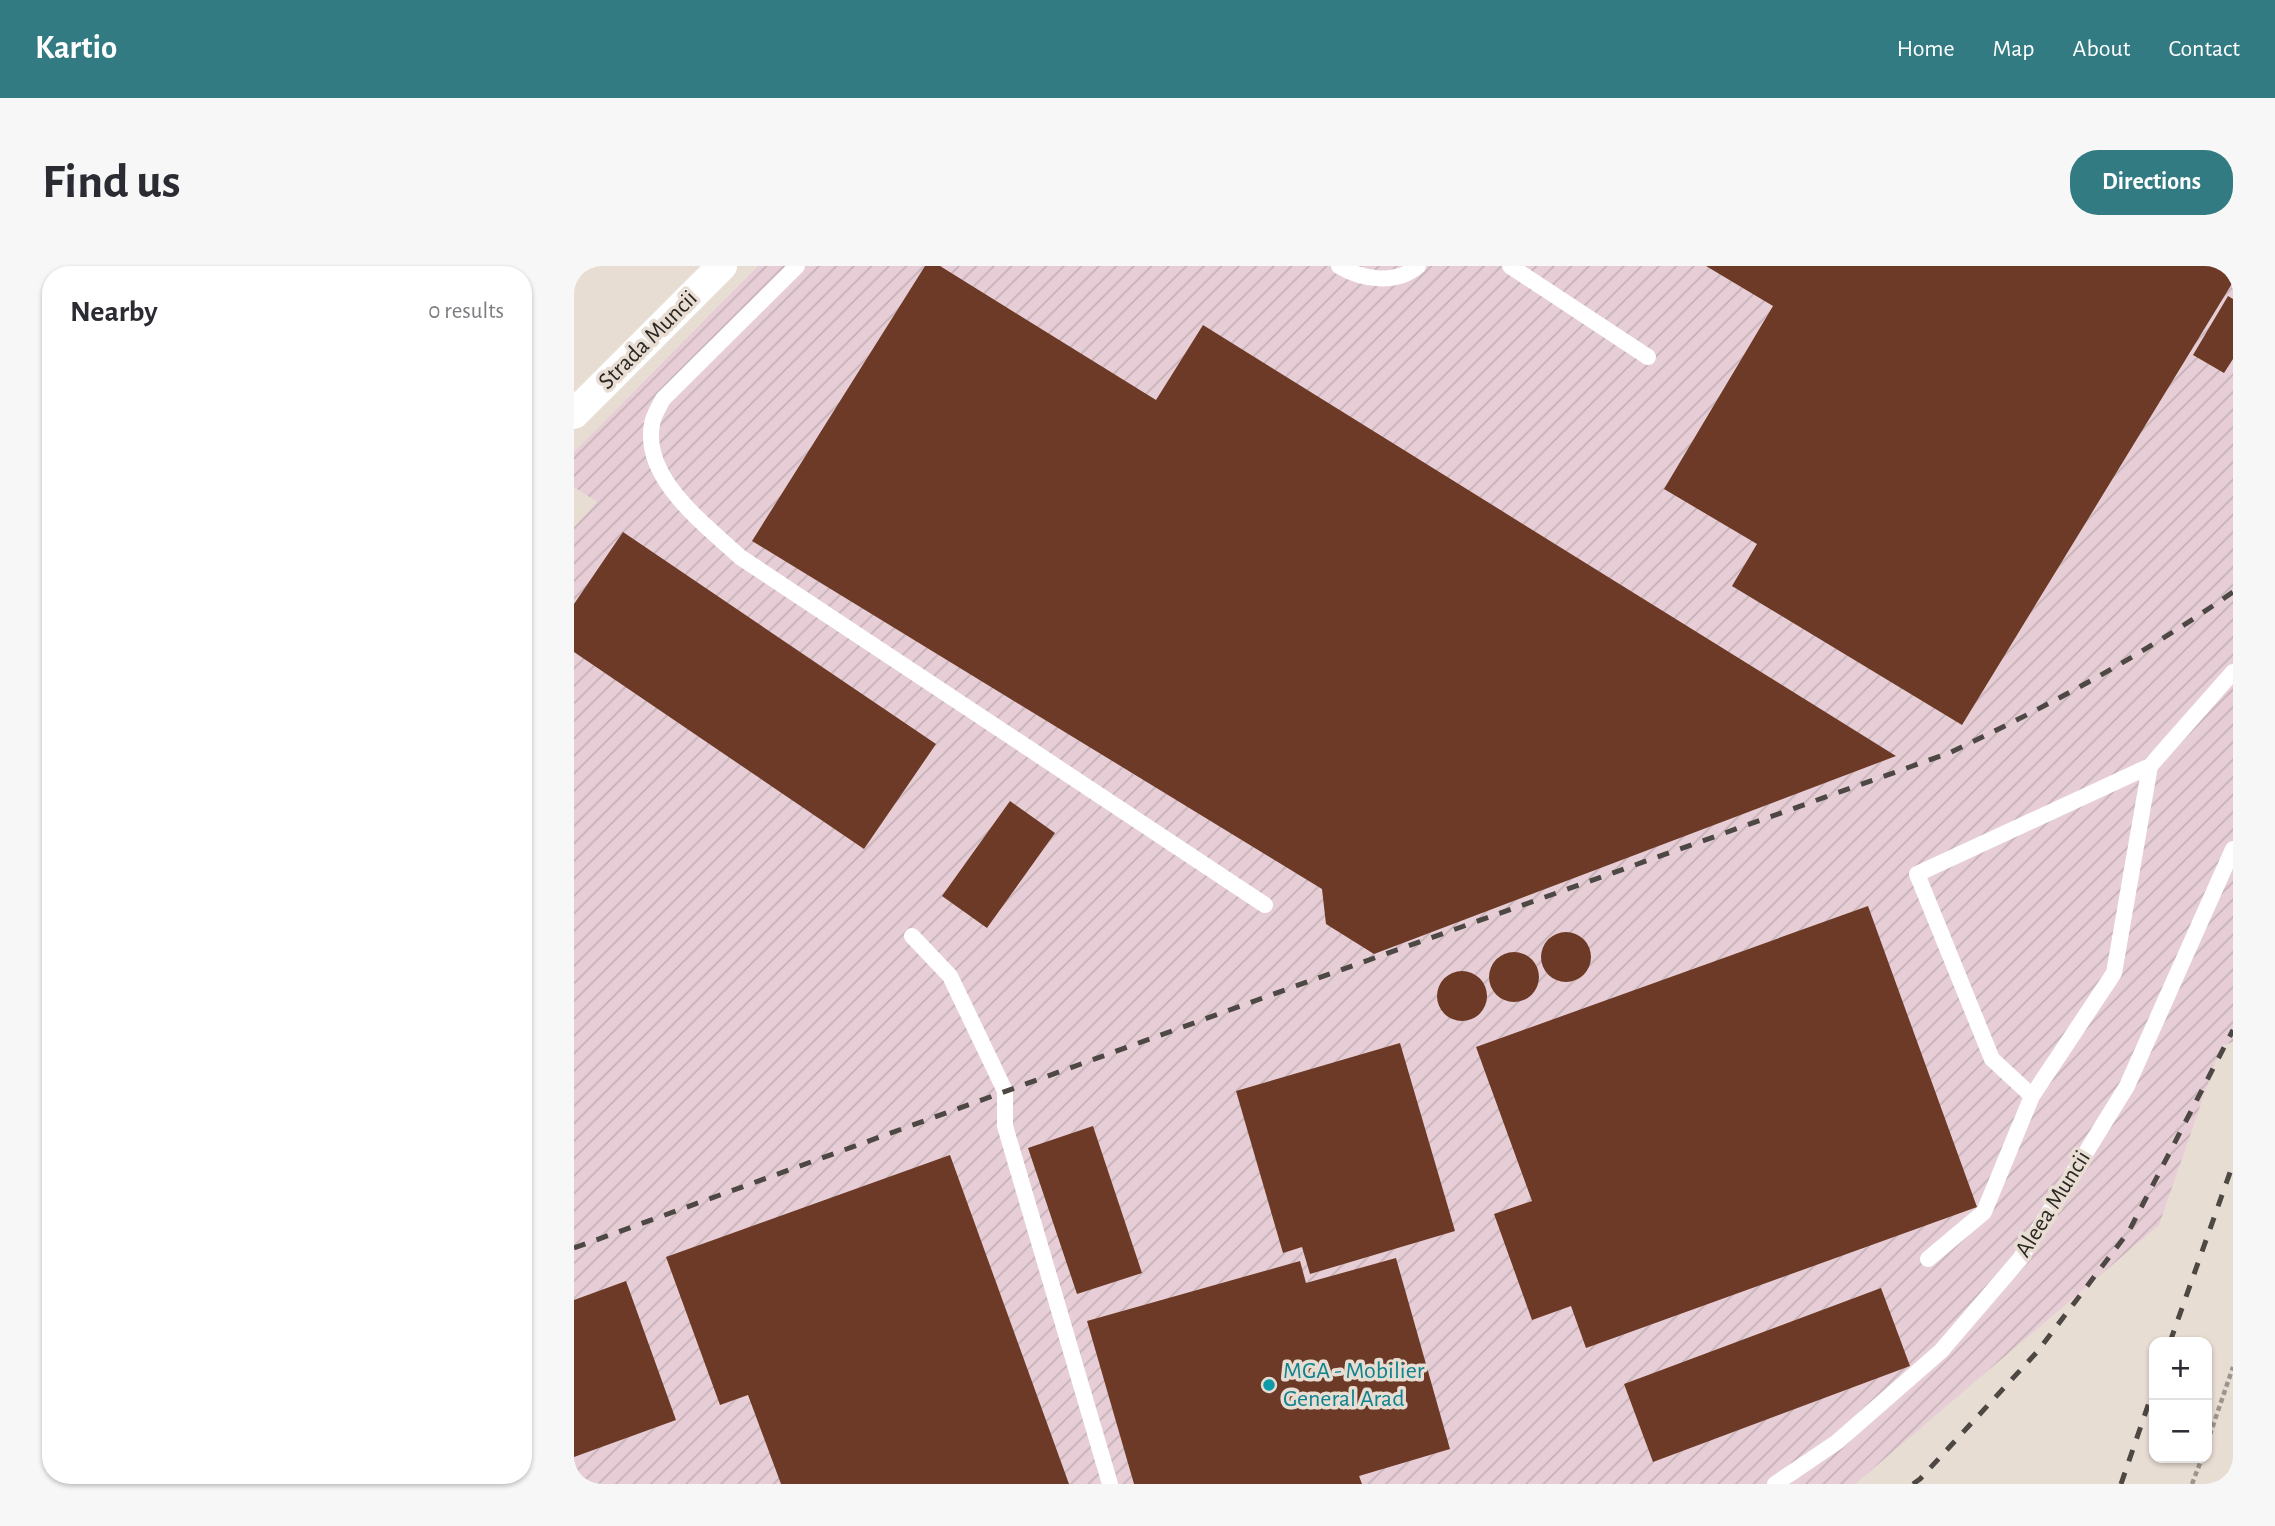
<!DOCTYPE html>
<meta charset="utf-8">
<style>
body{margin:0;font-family:"Alegreya Sans",sans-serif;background:#f7f7f7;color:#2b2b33}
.controls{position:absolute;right:21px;bottom:21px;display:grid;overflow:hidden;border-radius:14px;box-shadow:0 2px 5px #0004}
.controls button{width:63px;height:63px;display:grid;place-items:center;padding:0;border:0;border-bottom:2px solid #e1e1e2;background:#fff;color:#2b2b33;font:35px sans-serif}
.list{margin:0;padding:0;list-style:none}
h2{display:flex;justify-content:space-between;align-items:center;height:91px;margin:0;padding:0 28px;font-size:30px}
h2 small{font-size:23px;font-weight:400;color:#7c7c81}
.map{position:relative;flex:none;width:1659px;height:1218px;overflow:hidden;border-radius:28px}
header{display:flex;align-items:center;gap:42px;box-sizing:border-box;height:98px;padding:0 35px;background:#337b83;color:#fff}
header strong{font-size:33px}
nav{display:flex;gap:38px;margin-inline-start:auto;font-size:24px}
.intro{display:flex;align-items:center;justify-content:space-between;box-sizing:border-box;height:168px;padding:0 42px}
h1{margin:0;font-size:49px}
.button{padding:18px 32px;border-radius:28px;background:#337b83;color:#fff;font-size:24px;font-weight:700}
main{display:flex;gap:42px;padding:0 42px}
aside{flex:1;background:#fff;border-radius:28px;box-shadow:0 2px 5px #0004}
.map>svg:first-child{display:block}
</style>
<header>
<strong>Kartio</strong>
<nav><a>Home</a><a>Map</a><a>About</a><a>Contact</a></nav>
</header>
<div class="intro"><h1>Find us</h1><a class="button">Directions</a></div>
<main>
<aside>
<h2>Nearby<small>0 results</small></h2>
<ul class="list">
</ul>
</aside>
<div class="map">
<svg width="1659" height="1218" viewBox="0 0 1659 1218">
<defs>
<pattern id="industrial-furrows" width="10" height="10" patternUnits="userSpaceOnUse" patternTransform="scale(1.75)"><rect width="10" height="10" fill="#e7ced6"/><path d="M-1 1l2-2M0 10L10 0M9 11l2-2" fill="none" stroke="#c6b1b7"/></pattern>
</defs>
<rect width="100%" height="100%" fill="#e8ddd3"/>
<path fill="url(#industrial-furrows)" d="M184 0H1659V776L1647 780 1585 959 1281 1218H0V261L23 236 0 221V186Z"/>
<path fill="#6c3a26" d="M351 0H366L582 134 629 59 1322 490 800 688 752 658 748 623 178 275Z
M1132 0H1659V16L1388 459 1158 320 1183 278 1090 223 1199 40Z
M1654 30 1659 33V93L1650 107 1619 89Z
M49 266 362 478 290 583 0 386V338Z
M436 535 481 567 413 662 368 630Z
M1294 640 1403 941 1012 1082 997 1040 958 1054 920 948 958 935 902 781Z
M967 691a25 25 0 1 1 50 0a25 25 0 1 1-50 0Z
M915 711a25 25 0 1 1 50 0a25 25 0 1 1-50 0Z
M863 730a25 25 0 1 1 50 0a25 25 0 1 1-50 0Z
M826 777 881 965 736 1008 728 981 709 987 662 825Z
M519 860 568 1007 503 1028 454 882Z
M376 889 495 1218H207L174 1129 146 1139 92 991Z
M822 992 876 1183 785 1210 788 1218H560L513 1055 726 995 732 1017Z
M52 1015 102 1154 0 1191V1034Z
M1307 1022 1336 1100 1079 1196 1050 1118Z"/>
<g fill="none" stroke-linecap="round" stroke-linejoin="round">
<path stroke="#9d958d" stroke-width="4.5" stroke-dasharray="5 3.5" stroke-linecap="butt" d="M1633 1177 1659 1101
M1618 1218 1628 1192"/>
<path stroke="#fff" stroke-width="16" d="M223 0 89 133C85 141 79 150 78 158 68 213 131 258 166 291L691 639
M765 0C789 14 822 19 844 0
M936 0 1074 91
M1576 500 1540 707 1458 830 1418 793 1343 608 1576 500 1659 406
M338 670 376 710 431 825V860L536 1218
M1354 993 1410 946 1458 830
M1201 1218 1263 1176 1367 1085 1446 993 1553 820 1659 583"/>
<path stroke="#fff" stroke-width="30" d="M0 148 148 0"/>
<path stroke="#4d4843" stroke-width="5" stroke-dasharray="12 12" stroke-linecap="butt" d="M0 982 719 721 1375 487C1473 441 1569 389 1659 326
M1596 1076 1659 898
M1339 1218 1346 1213 1463 1086 1555 965 1659 764
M1547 1218 1580 1122"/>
</g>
<circle fill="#0f9aa8" stroke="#e8ddd3" stroke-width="2.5" cx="695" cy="1119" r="7"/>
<g text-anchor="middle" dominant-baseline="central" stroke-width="7" stroke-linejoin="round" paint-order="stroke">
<g font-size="24" fill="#2b2723" stroke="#e8ddd3">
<text transform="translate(74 74) rotate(-45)">Strada Muncii</text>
<text transform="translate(1479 938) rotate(-58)">Aleea Muncii</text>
</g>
<g font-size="24" fill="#0d838f" stroke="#e8ddd3" text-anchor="start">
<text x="709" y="1105">MGA - Mobilier<tspan x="709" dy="28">General Arad</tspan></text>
</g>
</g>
</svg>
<div class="controls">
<button>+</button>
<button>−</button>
</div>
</div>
</main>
